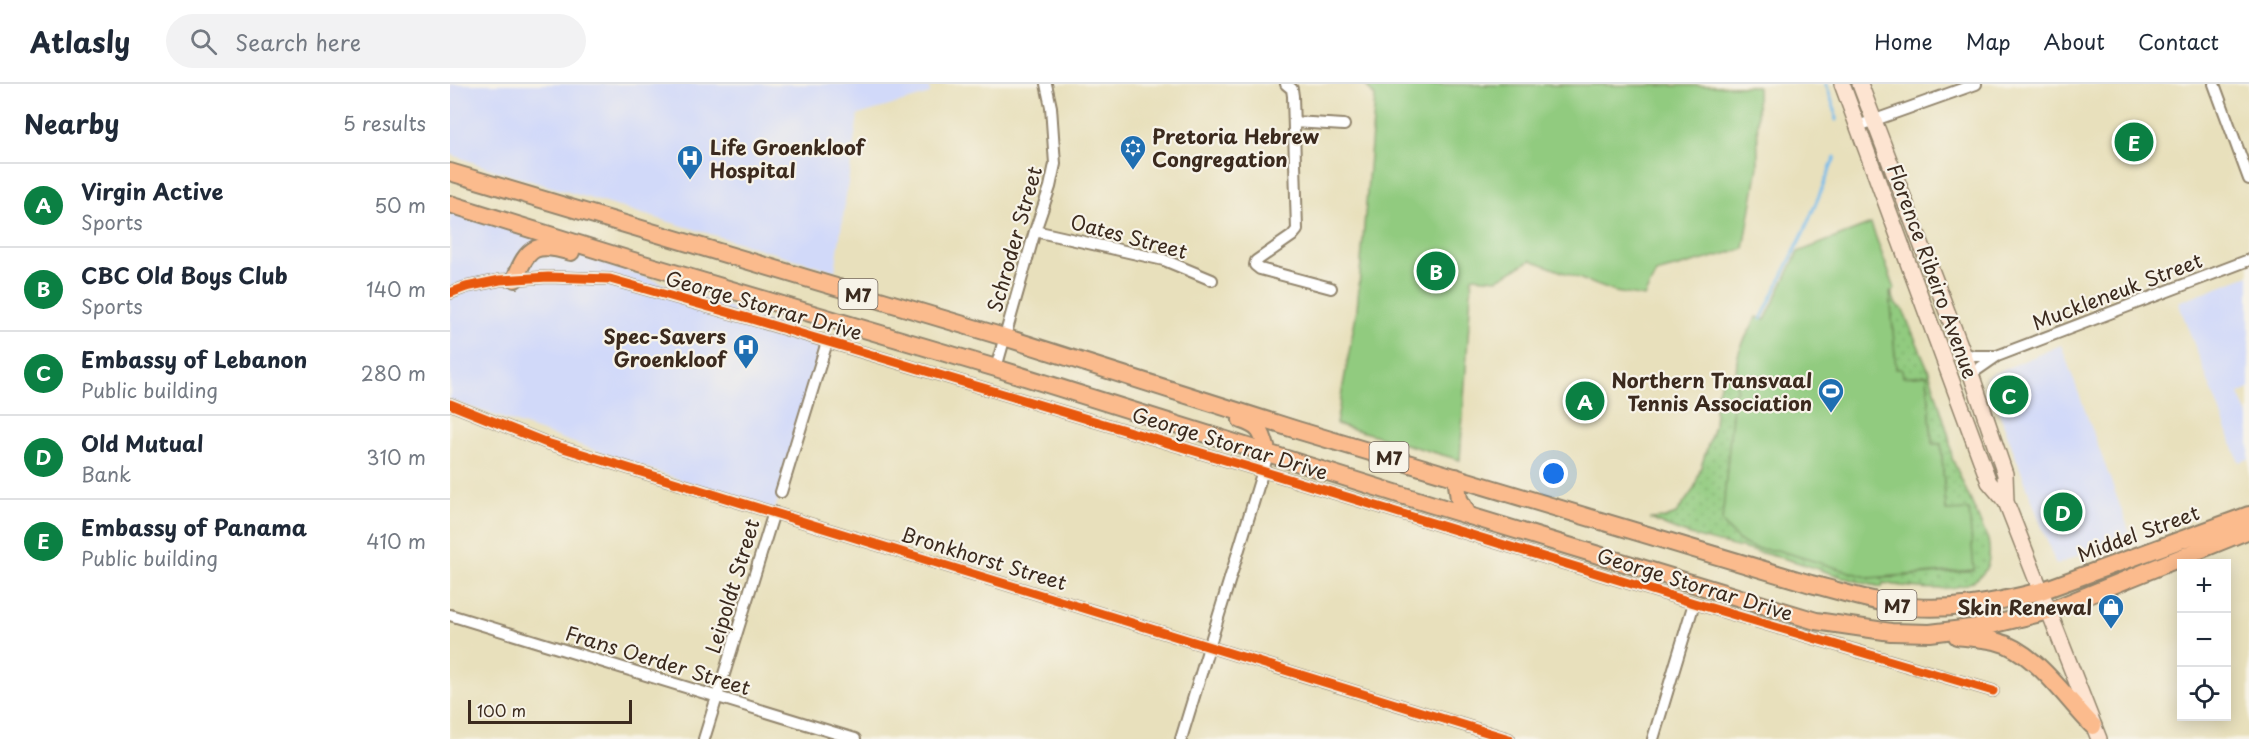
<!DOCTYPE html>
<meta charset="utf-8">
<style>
body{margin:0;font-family:"Playpen Sans",sans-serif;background:#f2f2f3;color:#1f2937}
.controls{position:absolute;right:18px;bottom:18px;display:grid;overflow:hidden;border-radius:0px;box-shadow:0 3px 15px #0003}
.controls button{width:54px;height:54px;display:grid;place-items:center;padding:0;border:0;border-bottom:2px solid #e0e1e3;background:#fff;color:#1f2937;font:30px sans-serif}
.scale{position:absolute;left:18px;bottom:15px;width:164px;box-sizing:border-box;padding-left:6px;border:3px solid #3b2a1e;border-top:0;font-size:16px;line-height:21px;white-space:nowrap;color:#3b2a1e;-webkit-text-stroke:4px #f7f3e8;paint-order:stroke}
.you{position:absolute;left:1104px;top:390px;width:21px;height:21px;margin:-15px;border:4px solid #fff;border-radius:50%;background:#1a73e8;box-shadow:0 0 0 9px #1a73e833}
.badge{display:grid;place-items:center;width:39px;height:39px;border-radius:50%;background:#0b8043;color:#fff;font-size:20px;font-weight:700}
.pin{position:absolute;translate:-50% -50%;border:3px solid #fff;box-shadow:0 2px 6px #0006}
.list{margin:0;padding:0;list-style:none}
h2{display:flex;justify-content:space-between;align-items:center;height:78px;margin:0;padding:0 24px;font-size:26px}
h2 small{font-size:20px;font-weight:400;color:#747a83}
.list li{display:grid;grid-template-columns:39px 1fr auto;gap:18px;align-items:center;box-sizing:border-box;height:84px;padding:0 24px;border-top:2px solid #e0e1e3}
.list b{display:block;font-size:22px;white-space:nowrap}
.list p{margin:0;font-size:20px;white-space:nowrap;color:#747a83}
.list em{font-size:20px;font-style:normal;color:#747a83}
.icon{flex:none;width:33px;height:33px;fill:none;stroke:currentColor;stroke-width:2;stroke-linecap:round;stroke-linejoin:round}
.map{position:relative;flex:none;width:1799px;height:655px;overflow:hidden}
header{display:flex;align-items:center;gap:36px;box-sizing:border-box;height:84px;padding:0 30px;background:#fff;border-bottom:2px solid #e0e1e3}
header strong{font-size:28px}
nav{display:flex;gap:33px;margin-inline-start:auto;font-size:21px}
.search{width:420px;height:54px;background:#f2f2f3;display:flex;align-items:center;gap:15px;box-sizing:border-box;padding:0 21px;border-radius:33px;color:#747a83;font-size:22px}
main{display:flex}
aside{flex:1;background:#fff}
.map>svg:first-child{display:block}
</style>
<header>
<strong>Atlasly</strong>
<div class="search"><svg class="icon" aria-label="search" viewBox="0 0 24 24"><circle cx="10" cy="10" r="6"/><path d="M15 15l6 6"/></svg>Search here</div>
<nav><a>Home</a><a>Map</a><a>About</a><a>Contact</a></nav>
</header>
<main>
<aside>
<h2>Nearby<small>5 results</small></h2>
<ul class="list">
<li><span class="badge">A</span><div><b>Virgin Active</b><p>Sports</p></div><em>50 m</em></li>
<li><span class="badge">B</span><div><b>CBC Old Boys Club</b><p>Sports</p></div><em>140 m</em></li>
<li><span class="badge">C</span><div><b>Embassy of Lebanon</b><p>Public building</p></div><em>280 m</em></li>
<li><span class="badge">D</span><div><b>Old Mutual</b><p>Bank</p></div><em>310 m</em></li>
<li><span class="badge">E</span><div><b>Embassy of Panama</b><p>Public building</p></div><em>410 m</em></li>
</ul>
</aside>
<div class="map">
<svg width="1799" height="655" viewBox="0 0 1799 655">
<defs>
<pattern id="grass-dots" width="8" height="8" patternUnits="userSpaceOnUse" patternTransform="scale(1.5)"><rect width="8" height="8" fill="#91cb7f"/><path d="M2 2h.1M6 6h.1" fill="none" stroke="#7eae6d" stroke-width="1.8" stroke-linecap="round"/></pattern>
</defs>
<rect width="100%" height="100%" fill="#f7f3e8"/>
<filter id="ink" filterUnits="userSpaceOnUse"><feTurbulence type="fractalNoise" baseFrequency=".0167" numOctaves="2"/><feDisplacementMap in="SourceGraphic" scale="12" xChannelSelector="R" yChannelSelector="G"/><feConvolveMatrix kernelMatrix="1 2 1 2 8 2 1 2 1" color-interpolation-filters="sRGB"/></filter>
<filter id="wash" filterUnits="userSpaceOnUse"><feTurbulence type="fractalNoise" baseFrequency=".008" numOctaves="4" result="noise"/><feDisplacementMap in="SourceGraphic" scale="24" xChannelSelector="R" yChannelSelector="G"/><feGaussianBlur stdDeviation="1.35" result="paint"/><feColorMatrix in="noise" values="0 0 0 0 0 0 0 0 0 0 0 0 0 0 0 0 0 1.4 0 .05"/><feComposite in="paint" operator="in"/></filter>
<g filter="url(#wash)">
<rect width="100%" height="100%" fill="#e8e0bc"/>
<path fill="#d1d9f9" d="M0 0H479L480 10 408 31 385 187 44 86 0 70Z
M0 123 377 258 324 428 0 316Z
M1799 191V305L1789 310 1799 334V375L1789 378 1728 218Z
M1611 261 1680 449 1606 481 1536 293Z"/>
<path fill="url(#grass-dots)" stroke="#667a4e" stroke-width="1.5" d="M1441 207 1446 221 1452 224 1479 287 1499 353 1502 374 1538 456C1551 518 1471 506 1433 499L1432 503C1398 497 1371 485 1339 476 1294 463 1243 457 1201 435L1215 434 1226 430 1244 405 1264 342 1266 313 1274 289 1286 290 1293 367 1331 462 1433 494 1524 486 1496 427 1491 360H1482L1477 291 1453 293 1446 286 1441 225Z"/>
<path fill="#91cb7f" stroke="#667a4e" stroke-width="1.5" d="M915 0 1307 2 1308 82 1294 165 1206 189 1194 213 1165 208 1081 176 1048 195 1022 193 1010 376 886 340 907 225 925 13Z
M1421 140 1445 205 1440 208 1446 285H1452L1453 293 1477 291 1482 360H1491L1496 427 1519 426 1524 486 1420 494 1327 466C1299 467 1288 459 1272 438L1284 309 1287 307C1284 269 1289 265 1307 233L1315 236 1348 168Z"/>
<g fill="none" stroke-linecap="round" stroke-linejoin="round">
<path stroke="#74bbeb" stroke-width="3" d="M1376 0 1385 26 1386 36
M1311 235 1354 148 1385 73"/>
</g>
</g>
<g filter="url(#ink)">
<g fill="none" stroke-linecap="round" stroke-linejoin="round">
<g stroke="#92856d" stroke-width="14">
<path id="minor" d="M836 0 842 5 843 12 847 146 842 152 806 177 805 181 810 185 881 204
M1764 0 1799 95
M844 38 894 41
M1408 42 1526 0
M585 147 714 176 762 196
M0 209 16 203 50 196 98 193 160 195 298 234 812 387 1244 519 1543 607
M1512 269 1524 272H1547
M546 284 585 147 600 103 605 80 601 23 596 0
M1521 290 1547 272 1799 176
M0 320 97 359 1059 655
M331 408 377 258
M0 531 405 655
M254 655 324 428
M731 655 818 370
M1203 655 1244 519"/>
</g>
<g stroke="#92856d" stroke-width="18">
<path id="secondary" d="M1392 0 1539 398 1556 418
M1410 0 1521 290 1555 390 1556 418 1649 655"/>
</g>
<g stroke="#92856d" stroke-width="20">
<path id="primary" d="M0 88 554 253 847 346 1361 500C1389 507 1417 516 1446 521 1493 529 1545 519 1591 507L1799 431
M0 120 180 176 546 284 977 419 1366 537 1441 548 1480 549 1537 542 1599 527 1799 446
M65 195C78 162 86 158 121 168
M791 336C813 343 812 350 818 370
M1006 393 1009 415 1019 432
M1507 552C1520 554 1533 554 1545 557 1585 566 1615 614 1643 642"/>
</g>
<use href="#minor" stroke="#fff" stroke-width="10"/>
<use href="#secondary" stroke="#fde4d1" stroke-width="15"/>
<use href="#primary" stroke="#fbbb8d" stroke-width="16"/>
<g stroke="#f7f3e8" stroke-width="13">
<path id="cycleway" d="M0 209 16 203 50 196 98 193 160 195 298 234 812 387 1244 519 1543 607
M0 320 97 359 1059 655"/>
</g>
<use href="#cycleway" stroke="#e8590c" stroke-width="9"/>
</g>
</g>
<defs>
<g id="synagogue-pin" transform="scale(1.35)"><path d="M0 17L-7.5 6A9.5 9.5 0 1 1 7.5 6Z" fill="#1f6fb2" stroke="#f7f3e8"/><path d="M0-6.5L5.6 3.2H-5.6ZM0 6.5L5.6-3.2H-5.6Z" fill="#fff"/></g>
<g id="hospital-pin" transform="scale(1.35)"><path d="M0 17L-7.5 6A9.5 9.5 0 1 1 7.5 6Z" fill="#1f6fb2" stroke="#f7f3e8"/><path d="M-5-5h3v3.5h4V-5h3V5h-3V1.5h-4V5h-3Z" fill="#fff"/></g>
<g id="stadium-pin" transform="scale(1.35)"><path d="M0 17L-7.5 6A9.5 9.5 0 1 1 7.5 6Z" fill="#1f6fb2" stroke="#f7f3e8"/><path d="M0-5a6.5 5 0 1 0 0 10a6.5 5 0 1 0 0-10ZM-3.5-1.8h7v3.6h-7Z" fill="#fff"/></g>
<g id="shop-pin" transform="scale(1.35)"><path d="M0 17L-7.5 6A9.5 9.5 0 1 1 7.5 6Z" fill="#1f6fb2" stroke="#f7f3e8"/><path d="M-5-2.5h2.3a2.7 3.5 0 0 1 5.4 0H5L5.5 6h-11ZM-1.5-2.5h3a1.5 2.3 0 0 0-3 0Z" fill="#fff"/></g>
</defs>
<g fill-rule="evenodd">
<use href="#synagogue-pin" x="683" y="64"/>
<use href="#hospital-pin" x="240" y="74"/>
<use href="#hospital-pin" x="296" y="263"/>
<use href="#stadium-pin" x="1381" y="307"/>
<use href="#shop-pin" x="1661" y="523"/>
</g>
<g text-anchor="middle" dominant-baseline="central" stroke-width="4.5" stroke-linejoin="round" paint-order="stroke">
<g fill="#f7f3e8" stroke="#73665b" stroke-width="1.5">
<rect x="388.5" y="195" width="39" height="30" rx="4.5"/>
<rect x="919.5" y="358" width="39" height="30" rx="4.5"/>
<rect x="1427.5" y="506" width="39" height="30" rx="4.5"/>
</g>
<g font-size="18" font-weight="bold" fill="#3b2a1e">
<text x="408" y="210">M7</text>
<text x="939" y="373">M7</text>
<text x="1447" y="521">M7</text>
</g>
<g font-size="20" font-weight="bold" fill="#3b2a1e" stroke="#f7f3e8" text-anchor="end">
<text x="702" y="52" text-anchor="start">Pretoria Hebrew<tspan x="702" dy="23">Congregation</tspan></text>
<text x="260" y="63" text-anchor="start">Life Groenkloof<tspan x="260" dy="23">Hospital</tspan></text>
<text x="276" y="252">Spec-Savers<tspan x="276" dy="23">Groenkloof</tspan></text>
<text x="1362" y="296">Northern Transvaal<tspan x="1362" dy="23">Tennis Association</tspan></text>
<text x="1642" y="523">Skin Renewal</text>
</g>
<g font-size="20" fill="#3b2a1e" stroke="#f7f3e8">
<text transform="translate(679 152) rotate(15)">Oates Street</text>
<text transform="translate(564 155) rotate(-74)">Schroder Street</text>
<text transform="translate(1483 187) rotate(70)">Florence Ribeiro Avenue</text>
<text transform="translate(1667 207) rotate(-21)">Muckleneuk Street</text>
<text transform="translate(314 221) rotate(16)">George Storrar Drive</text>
<text transform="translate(780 359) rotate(17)">George Storrar Drive</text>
<text transform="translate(1688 449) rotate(-20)">Middel Street</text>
<text transform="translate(534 474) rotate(17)">Bronkhorst Street</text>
<text transform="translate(1245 500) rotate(17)">George Storrar Drive</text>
<text transform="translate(282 502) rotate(-73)">Leipoldt Street</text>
<text transform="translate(208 576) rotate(17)">Frans Oerder Street</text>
</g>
</g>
</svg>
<div class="controls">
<button>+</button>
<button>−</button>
<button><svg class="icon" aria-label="locate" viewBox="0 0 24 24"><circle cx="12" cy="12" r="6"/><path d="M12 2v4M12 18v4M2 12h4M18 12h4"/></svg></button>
</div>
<div class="scale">100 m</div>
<div class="you"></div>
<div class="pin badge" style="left:1135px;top:317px">A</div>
<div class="pin badge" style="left:986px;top:187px">B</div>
<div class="pin badge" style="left:1559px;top:311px">C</div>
<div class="pin badge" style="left:1613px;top:428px">D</div>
<div class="pin badge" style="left:1684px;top:58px">E</div>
</div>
</main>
